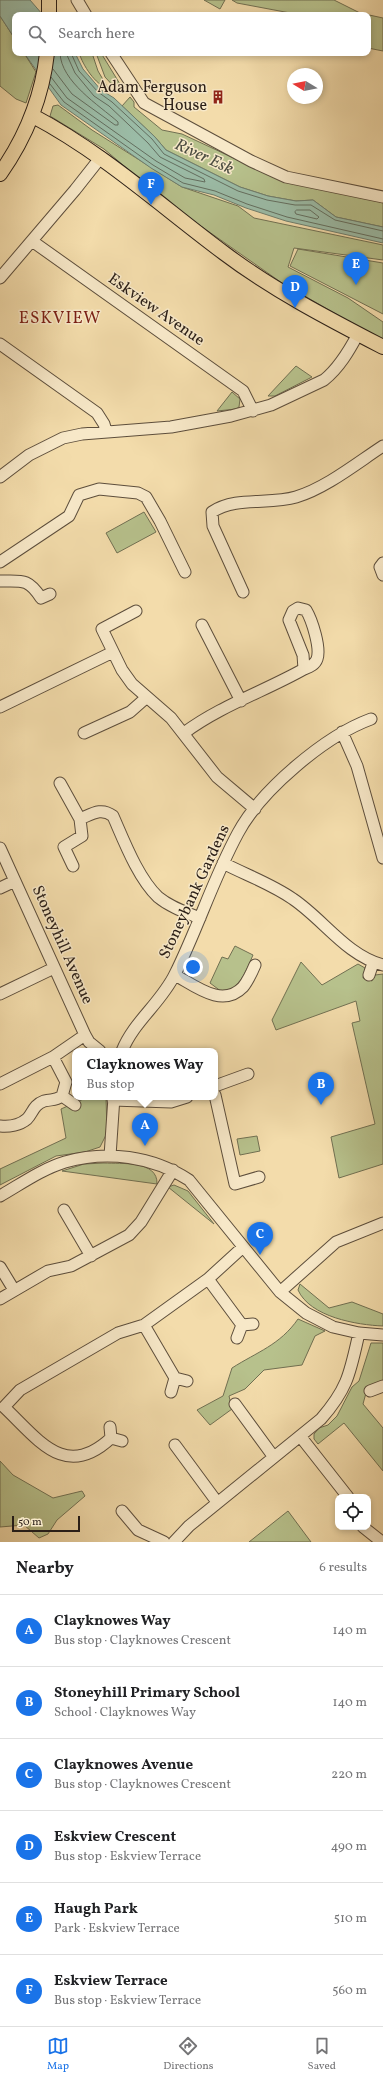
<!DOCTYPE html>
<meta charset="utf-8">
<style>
body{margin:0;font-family:Vollkorn,serif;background:#f6f6f6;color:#202124}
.controls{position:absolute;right:12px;bottom:12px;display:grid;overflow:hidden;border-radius:8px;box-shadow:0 2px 6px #0003}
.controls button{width:36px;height:36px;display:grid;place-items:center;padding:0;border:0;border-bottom:1px solid #e0e0e0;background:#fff;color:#202124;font:20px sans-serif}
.compass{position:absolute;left:287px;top:68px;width:36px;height:36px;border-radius:50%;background:#fff;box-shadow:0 2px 6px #0003;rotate:280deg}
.scale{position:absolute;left:12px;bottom:10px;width:68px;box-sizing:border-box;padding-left:4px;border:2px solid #2b1f17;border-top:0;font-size:11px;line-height:14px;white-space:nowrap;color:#2b1f17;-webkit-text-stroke:3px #f7e8c8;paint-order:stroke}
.you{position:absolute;left:193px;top:967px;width:14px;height:14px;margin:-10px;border:3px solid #fff;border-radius:50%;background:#1a73e8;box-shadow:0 0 0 6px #1a73e833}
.badge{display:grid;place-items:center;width:26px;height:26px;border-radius:50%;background:#1a73e8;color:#fff;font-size:13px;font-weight:700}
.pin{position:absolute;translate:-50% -33px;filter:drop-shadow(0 1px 2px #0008)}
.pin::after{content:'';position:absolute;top:21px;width:14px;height:12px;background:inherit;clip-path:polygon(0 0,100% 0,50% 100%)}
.popup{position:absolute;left:72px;top:1048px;width:146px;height:52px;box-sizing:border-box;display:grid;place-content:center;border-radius:8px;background:#fff;filter:drop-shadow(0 1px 3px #0005);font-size:13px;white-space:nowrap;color:#757577}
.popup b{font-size:15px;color:#202124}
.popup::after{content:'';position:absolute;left:50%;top:100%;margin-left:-8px;border:8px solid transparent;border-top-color:#fff}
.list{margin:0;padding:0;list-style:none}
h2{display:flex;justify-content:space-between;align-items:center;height:52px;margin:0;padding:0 16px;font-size:17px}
h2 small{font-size:13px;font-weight:400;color:#757577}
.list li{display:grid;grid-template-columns:26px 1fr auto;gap:12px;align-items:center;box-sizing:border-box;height:72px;padding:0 16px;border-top:1px solid #e0e0e0}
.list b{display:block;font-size:15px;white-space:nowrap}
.list p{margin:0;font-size:13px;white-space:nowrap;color:#757577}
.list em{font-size:13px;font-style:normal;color:#757577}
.icon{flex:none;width:22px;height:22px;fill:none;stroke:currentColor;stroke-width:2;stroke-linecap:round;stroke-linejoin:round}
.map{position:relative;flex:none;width:383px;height:1542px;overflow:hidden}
.search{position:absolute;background:#fff;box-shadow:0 2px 6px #0003;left:12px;right:12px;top:12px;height:44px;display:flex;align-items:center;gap:10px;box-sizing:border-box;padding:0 14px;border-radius:8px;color:#757577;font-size:15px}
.sheet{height:484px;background:#fff}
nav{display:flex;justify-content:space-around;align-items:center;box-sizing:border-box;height:56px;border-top:1px solid #e0e0e0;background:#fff;font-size:11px;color:#757577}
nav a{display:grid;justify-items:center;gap:2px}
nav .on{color:#1a73e8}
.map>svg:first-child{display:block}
</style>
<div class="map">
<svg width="383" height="1542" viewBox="0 0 383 1542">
<rect width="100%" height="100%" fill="#f3dcab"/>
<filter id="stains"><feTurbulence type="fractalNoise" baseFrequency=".005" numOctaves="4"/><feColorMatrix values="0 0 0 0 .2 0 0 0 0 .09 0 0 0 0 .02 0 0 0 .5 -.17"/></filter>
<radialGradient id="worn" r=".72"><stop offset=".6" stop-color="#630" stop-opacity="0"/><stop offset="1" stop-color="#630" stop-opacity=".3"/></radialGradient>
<path fill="#b7c18c" stroke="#717052" d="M204 0H225L220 9Z
M232 0H334L360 13 383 18V51L368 48V15H301L237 3Z
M0 16 15 39V53H24L36 72 26 103 16 99 0 86Z
M79 53H92L98 71 108 88C95 85 83 65 79 53Z
M96 53H101L123 89 117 90 105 77Z
M130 97 134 102V107L162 130 182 134 283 181 383 200V227L336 217 313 200 296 201 268 196 240 187 166 150 155 137 122 106Z
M58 105 92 130 182 187 238 206 254 218 383 245V260L294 248 288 267 348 298 383 322V341L282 283 168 203 104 149 50 116 53 106Z
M298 249 383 263V314L290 266Z
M296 366 312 377 275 396H268Z
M232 392 240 399 239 407 236 409 217 411Z
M144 512 156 532 117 553 106 533Z
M235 946 253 955C246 971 240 989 222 992L210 983 222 957 228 959Z
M301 962 322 985 358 964 365 968 363 978 372 981 375 975 383 974V1164L339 1178 331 1137 375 1124 352 1023 360 1021 356 1001 276 1030 272 1020Z
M88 1097H106L107 1133 100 1147 85 1152 56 1156 0 1185V1169L66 1138 61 1109Z
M257 1136 260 1151 240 1155 237 1139Z
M104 1163C121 1164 158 1160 157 1184L62 1171 84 1164Z
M174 1185 188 1191 214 1224 168 1187Z
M300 1284 329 1308 352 1302 383 1314V1326C357 1325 310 1317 298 1290Z
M298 1319 325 1331 315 1336 302 1365 264 1370 245 1389 229 1396 232 1409 210 1425 197 1410 223 1396 232 1368C257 1352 280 1345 298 1319Z
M371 1343H383V1385L366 1393 363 1404 383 1428V1471L344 1423 318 1444 314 1439V1434L319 1428 328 1425 337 1416 352 1387 359 1381Z
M0 1461 13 1475 53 1498 82 1491 85 1496 57 1520 48 1534 39 1538 24 1525 0 1527Z
M288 1511 311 1542H249Z"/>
<path fill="#9bbca7" stroke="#6e7d6d" d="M0 0H30L43 15H15V39L0 16Z
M24 53H75L83 69 101 90 114 98 155 137 166 150 240 187 268 196 296 201 313 200 336 217 383 227V243L286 221 246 208 214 195 182 187 151 168 61 105Z"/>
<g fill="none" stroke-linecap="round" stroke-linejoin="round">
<path stroke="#636e5f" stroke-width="1" d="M71 53 79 71 98 92 112 102 152 139 164 154 238 191 267 200 295 205H311L335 220 383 231
M53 69 72 94 115 125H118V122C99 105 61 82 60 53
M51 77 67 98 156 161 185 178 205 182 204 179 160 157 148 143 109 106 94 96 75 73 66 53
M50 84 64 102 153 165 183 183 215 191 247 204 287 217 383 239
M297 210H310L319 217 317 219 296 214 295 212Z"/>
<g stroke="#5d4e3c" stroke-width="13">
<path id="minor" d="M77 0 86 15
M111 53 144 103 251 161 286 177 383 197
M32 241 243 391 253 411
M0 278 75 190 101 157
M0 344 97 413 104 424 106 431
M0 477 29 455 63 438 82 434 171 427 231 416 271 405 324 380C339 368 349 351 358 334
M0 562 69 516 79 495 99 489 138 493 146 497 160 521 185 572
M383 563 380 567 383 575
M0 581C22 581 28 578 41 598L50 594
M243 592 213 526 212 512C236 496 270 505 296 497 326 488 357 463 383 446
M298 608 306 610C312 620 321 648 317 659 315 665 309 667 304 669L303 655 289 620 293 611Z
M136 611 102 629 122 670 132 684 171 718 217 777 255 809
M202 625 241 701
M0 707 113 652
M342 732 357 766 383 858
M84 733 130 712 147 697
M184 733C220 706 265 691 304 669
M60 783 80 819 82 836 64 847 73 866
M80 819C92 814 101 807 113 816 124 841 138 878 158 897 170 907 185 912 200 918
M0 848 85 1035 89 1042 100 1051
M223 863C246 875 272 884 293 899 324 920 346 955 383 965
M0 888 15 881
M175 975C194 985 222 1009 243 987 248 981 252 972 255 965
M369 975 373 963
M0 994 54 968
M122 1051C134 1021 161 1003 175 974 198 928 213 879 238 833 261 790 325 736 371 719
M0 1084 53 1057 85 1035
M215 1086 248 1074
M215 1095 235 1184 259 1177
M62 1096 75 1105
M113 1100 171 1102 187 1097
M0 1126C9 1127 20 1125 27 1119 33 1113 33 1105 44 1101 52 1099 55 1101 62 1096L66 1082 53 1057
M110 1156 114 1097
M0 1196C21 1184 42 1169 65 1162 107 1150 152 1156 189 1180L280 1292 306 1313 333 1327 359 1333 383 1335
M64 1210 91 1256
M0 1267 14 1290
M208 1279 242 1325
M280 1292 336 1242 383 1223
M0 1299 48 1271 71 1266 129 1235 141 1222 173 1170
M144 1325 175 1378
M237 1338 242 1325 253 1324
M370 1391 383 1386
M171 1392 175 1378 187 1381
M235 1404 273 1456
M110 1427 111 1438 122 1441
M300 1436 348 1497
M111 1438C65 1481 38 1439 4 1407L20 1390 118 1333 144 1325 208 1279 243 1247
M175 1445 217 1502
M122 1511 138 1530 164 1542
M363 1527 382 1542
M174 1542 189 1526 321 1419C348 1388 350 1373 359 1333"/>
</g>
<g stroke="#2b1f17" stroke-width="16">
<path id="major" d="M49 0V15
M33 116C103 153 161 206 224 253 273 290 329 319 383 347
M0 174C26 137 42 99 47 53"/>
</g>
<use href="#minor" stroke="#f7e8c8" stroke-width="11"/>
<use href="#major" stroke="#f3dcab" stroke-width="14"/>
</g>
<defs>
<g id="building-bare" transform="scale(1.08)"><path d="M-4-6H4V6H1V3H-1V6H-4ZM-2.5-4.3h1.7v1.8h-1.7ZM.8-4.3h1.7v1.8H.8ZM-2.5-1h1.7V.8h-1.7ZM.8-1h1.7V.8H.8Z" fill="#8f2418" stroke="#f7e8c8" stroke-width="2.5" paint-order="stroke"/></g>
</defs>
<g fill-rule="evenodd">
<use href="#building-bare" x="218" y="97"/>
</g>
<g text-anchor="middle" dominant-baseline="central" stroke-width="3" stroke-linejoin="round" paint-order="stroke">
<g font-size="16" fill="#2b1f17" stroke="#f7e8c8" text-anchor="end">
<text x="207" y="88">Adam Ferguson<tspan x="207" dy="18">House</tspan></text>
</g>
<g font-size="16" fill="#2b1f17" stroke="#f7e8c8">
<text transform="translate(156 310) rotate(35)">Eskview Avenue</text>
<text transform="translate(195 892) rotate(-65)">Stoneybank Gardens</text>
<text transform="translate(62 945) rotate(66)">Stoneyhill Avenue</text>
</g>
<g font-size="17" font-style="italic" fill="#4d4e42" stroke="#f7e8c8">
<text transform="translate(204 157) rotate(25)">River Esk</text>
</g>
<g font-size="17" letter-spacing="1" fill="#7a1f14" stroke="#f7e8c8">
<text x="60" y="318">ESKVIEW</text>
</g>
</g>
<rect width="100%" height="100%" filter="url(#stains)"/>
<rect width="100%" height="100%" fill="url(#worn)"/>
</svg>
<div class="controls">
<button><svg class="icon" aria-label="locate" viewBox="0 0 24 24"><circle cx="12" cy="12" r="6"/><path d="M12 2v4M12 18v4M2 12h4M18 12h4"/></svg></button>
</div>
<svg class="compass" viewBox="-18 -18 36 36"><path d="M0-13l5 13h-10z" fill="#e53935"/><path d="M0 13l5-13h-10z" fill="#757577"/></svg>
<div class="scale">50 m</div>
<div class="you"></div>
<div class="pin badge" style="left:145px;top:1146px">A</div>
<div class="popup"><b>Clayknowes Way</b>Bus stop</div>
<div class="pin badge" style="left:321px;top:1105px">B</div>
<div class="pin badge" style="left:260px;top:1255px">C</div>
<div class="pin badge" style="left:295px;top:308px">D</div>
<div class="pin badge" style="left:356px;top:285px">E</div>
<div class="pin badge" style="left:151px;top:205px">F</div>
<div class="search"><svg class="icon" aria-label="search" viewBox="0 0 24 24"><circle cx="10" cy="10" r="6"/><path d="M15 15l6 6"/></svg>Search here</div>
</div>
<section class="sheet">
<h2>Nearby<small>6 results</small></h2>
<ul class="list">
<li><span class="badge">A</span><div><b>Clayknowes Way</b><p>Bus stop · Clayknowes Crescent</p></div><em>140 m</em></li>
<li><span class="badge">B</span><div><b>Stoneyhill Primary School</b><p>School · Clayknowes Way</p></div><em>140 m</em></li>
<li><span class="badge">C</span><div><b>Clayknowes Avenue</b><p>Bus stop · Clayknowes Crescent</p></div><em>220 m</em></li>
<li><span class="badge">D</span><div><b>Eskview Crescent</b><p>Bus stop · Eskview Terrace</p></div><em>490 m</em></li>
<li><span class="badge">E</span><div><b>Haugh Park</b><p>Park · Eskview Terrace</p></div><em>510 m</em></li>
<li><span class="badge">F</span><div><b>Eskview Terrace</b><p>Bus stop · Eskview Terrace</p></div><em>560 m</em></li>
</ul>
</section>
<nav>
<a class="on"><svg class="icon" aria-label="map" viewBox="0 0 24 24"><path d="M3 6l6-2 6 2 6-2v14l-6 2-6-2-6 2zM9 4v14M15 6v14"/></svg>Map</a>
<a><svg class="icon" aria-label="directions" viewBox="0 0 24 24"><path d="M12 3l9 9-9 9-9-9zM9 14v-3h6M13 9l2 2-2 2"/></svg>Directions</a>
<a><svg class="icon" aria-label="saved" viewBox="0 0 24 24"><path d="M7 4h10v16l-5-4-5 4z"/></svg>Saved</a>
</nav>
